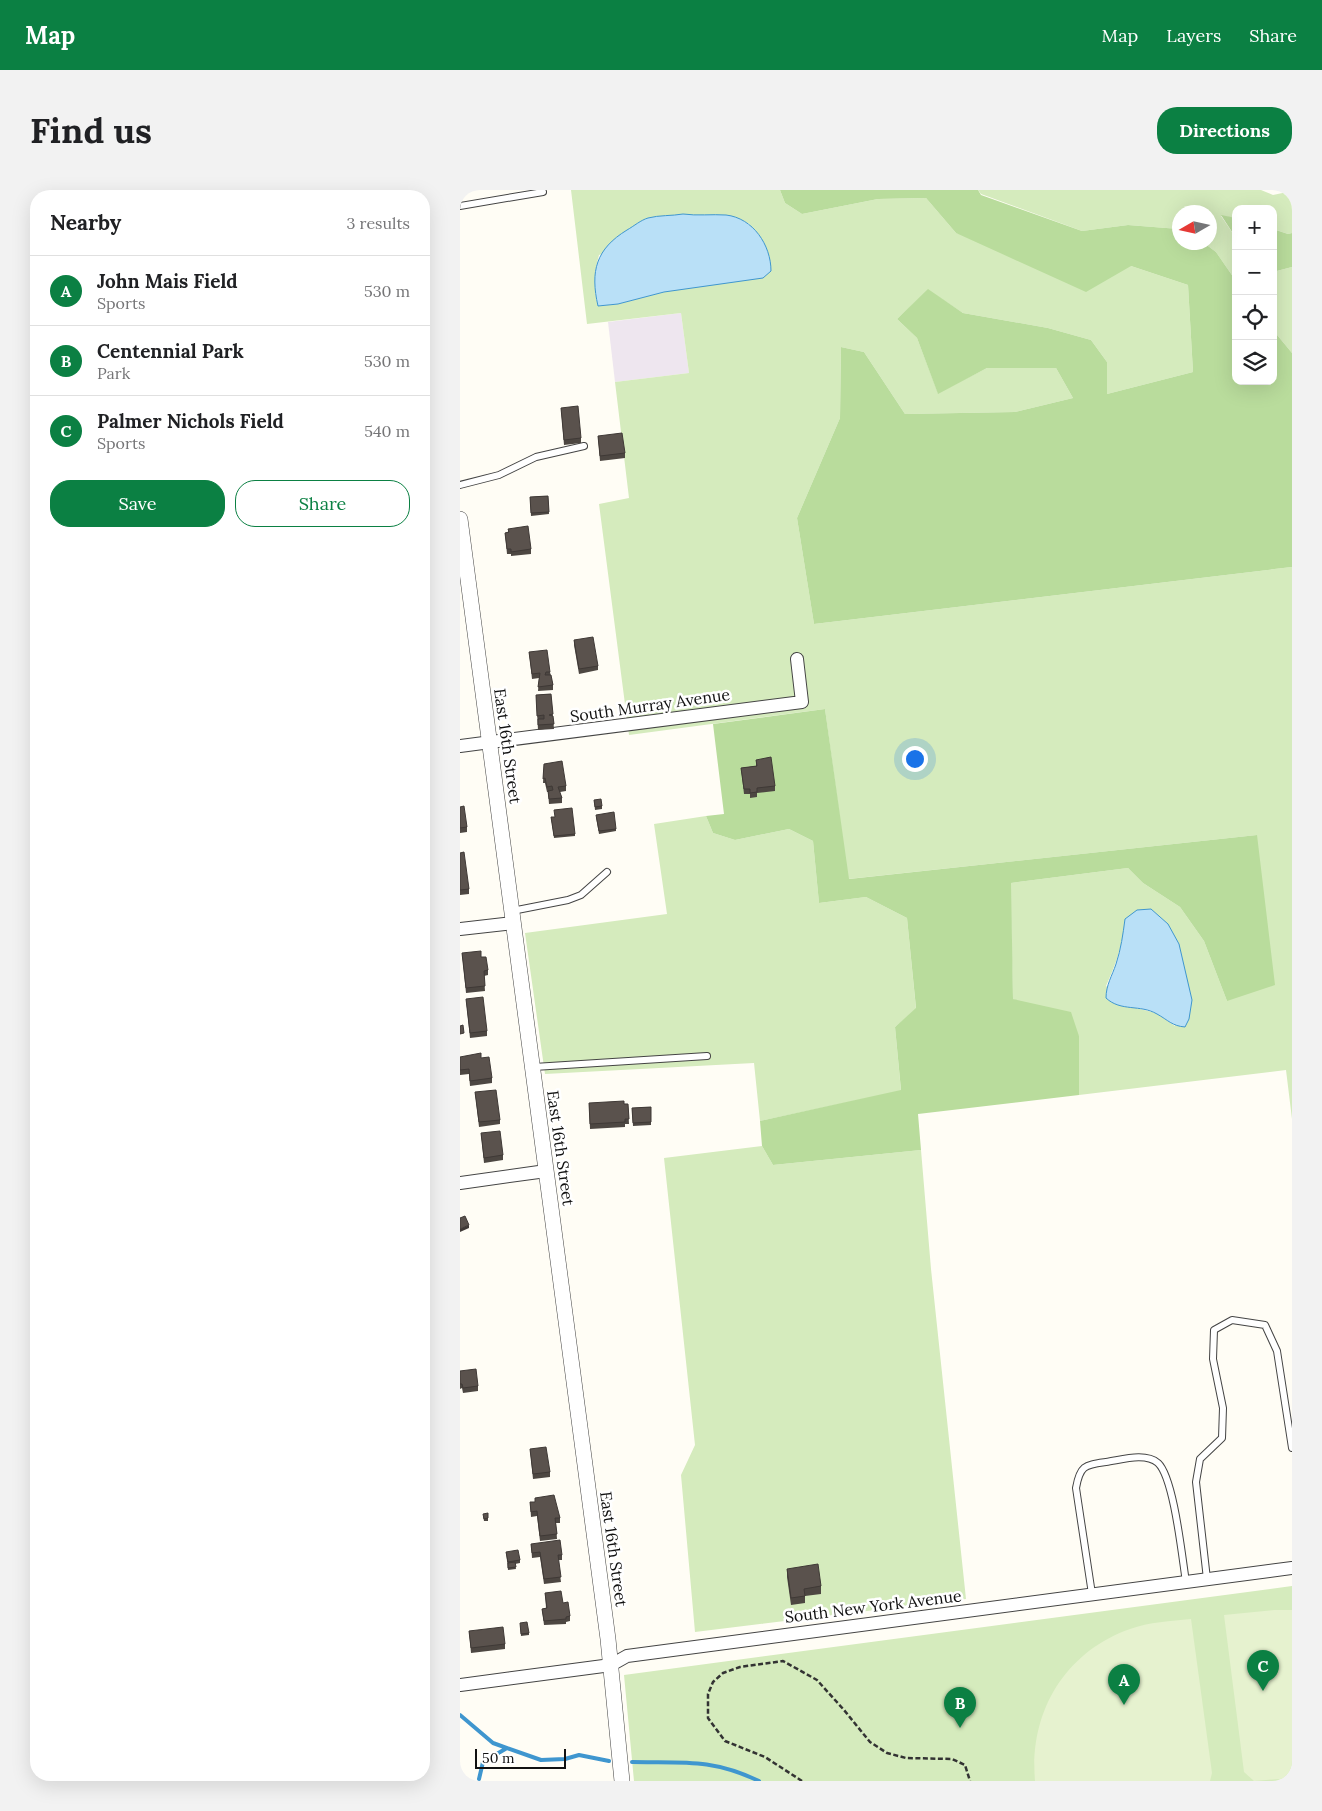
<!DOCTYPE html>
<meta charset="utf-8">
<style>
body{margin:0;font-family:Lora,serif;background:#f2f2f2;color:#202124}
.controls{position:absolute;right:15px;top:15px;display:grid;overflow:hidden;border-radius:10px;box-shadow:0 5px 20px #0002}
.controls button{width:45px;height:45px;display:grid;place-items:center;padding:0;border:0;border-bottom:1px solid #e0e0e0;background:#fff;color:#202124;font:25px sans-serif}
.compass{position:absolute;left:712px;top:15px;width:45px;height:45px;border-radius:50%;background:#fff;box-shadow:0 5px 20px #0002;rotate:261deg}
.scale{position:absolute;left:15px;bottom:12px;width:91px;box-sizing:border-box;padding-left:5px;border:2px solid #111;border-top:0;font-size:14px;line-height:18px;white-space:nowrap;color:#111;-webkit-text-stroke:4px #fff;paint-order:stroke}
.you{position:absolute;left:454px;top:568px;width:18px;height:18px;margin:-12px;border:4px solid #fff;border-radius:50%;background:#1a73e8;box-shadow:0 0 0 8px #1a73e833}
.badge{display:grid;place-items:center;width:32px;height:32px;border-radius:50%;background:#0b8043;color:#fff;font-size:16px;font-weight:700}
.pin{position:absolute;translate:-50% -41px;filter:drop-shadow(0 1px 2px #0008)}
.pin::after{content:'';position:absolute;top:26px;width:18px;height:15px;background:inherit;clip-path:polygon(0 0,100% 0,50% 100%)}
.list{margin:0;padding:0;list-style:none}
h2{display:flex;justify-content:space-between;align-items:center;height:65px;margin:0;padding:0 20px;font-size:21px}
h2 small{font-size:16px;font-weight:400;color:#757577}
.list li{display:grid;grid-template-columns:32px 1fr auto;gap:15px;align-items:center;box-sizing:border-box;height:70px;padding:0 20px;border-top:1px solid #e0e0e0}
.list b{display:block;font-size:19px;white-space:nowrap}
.list p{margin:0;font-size:16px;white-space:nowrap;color:#757577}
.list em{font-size:16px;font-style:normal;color:#757577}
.actions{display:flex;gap:10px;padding:15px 20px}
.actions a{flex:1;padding:11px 0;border:1px solid #0b8043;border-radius:20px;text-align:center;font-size:18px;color:#0b8043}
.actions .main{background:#0b8043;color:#fff}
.icon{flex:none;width:28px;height:28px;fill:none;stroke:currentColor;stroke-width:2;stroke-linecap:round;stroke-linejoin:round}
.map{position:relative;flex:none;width:832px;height:1591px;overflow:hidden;border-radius:20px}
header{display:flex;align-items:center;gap:30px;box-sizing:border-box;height:70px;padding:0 25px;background:#0b8043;color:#fff}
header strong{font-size:24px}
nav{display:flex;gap:28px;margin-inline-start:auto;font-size:18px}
.intro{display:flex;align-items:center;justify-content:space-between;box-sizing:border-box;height:120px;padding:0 30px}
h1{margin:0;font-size:35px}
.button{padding:12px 22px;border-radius:20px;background:#0b8043;color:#fff;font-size:18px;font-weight:700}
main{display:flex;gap:30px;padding:0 30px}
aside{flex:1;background:#fff;border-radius:20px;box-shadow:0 5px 20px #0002}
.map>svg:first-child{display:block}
</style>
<header>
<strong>Map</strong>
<nav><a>Map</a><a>Layers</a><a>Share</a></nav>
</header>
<div class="intro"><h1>Find us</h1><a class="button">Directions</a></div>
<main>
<aside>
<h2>Nearby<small>3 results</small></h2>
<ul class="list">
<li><span class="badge">A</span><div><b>John Mais Field</b><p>Sports</p></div><em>530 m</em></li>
<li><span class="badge">B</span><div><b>Centennial Park</b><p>Park</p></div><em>530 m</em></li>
<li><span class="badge">C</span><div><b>Palmer Nichols Field</b><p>Sports</p></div><em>540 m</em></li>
</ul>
<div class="actions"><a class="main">Save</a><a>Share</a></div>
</aside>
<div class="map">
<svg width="832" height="1591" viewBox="0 0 832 1591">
<rect width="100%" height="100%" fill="#fffdf5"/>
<path fill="#eee6ef" d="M221 123 229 183 155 192 148 132Z"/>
<path fill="#d5ebbd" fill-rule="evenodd" d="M111 0H320L325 13 342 24 418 9 466 8 496 43 671 76 728 95 733 182 647 204V172L631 150 588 138 503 123 468 100 437 129 457 148 478 203 527 178H596L613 208 555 222 445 224 404 162 381 157 380 228 337 328 354 434 832 377V929L826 880 619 905V846L553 809 550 693 668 678 683 693 720 717 744 751 767 811 797 645 388 689 365 519 169 545 139 314 169 308 155 192 229 183 221 123 127 134ZM267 25 290 34 204 102 158 114 138 116C133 97 134 83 139 65L245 26ZM691 719 708 735 719 754 715 836 696 823 676 818 646 796C656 774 663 754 665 729Z
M518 0H801L813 5 832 1V43L828 44 813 39V19H776V28L761 26 776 48V91L756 62 744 53 749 52V22H719V39L668 35 622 41 521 4Z
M832 77V163L813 140V82Z
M246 626 253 643 275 650 329 639 353 651 359 713 406 707 447 728 456 819 435 837 441 901 300 931 294 873 85 884 65 743 207 724 194 634Z
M302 956 313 975 461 960 471 1079 506 1409 235 1442 221 1285 235 1255 204 968Z
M832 1396V1591H174L164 1485Z"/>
<path fill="#b9dc9c" d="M320 0H518L521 5 622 41 668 35 719 39V52L744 53 756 62 776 91V191H813V140L832 163V377L354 434 337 328 380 228 381 157 404 162 445 224 555 222 613 208 596 178H527L478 204 457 148 437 129 468 99 503 123 588 138 631 150 647 172V204L733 182 728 95 671 76 626 102 496 43 466 8 418 9 342 24 325 13Z
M761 25 776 28V48Z
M813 39 828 44 832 43V77L813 82Z
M365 519 389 689 797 645 815 795 767 811 744 751 720 717 683 693 668 678 551 693 553 809 611 822 619 846V905L458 924 461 960 313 975 302 956 300 931 441 900 435 837 456 818 447 728 406 707 359 713 353 651 329 639 275 650 253 643 246 626 264 624 253 534Z"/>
<path fill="#e6f2cf" d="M814 1420H832V1588L794 1591 784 1582 764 1425Z
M731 1429 752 1583 750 1591H575C569 1522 605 1462 670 1439 689 1432 711 1431 731 1429Z"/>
<path fill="#b9e0f7" stroke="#3f96cf" d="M223 24C237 26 252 24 266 25 293 28 311 55 311 81L303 88 204 102 158 114 138 116C130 81 136 59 167 40 174 36 181 30 188 28 199 25 212 26 223 24Z
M691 719 708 734 719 754 732 810 729 829 725 837C712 836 708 830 697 824 680 814 661 822 646 808 646 795 652 786 656 774 661 759 663 744 665 729L677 720Z"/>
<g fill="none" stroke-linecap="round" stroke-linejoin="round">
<path stroke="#3f96cf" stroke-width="4" d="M0 1525 33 1553 81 1570 105 1569 119 1565 149 1571
M172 1572C222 1573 251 1568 299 1591
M19 1589 23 1572 47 1558"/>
<g stroke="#444" stroke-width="8">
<path id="service" d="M0 16 83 2
M0 295 39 285 76 267 124 256
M52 721 108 710 121 705 147 682
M74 877 247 866
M747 1389 736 1292 740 1269 762 1248 763 1218 753 1169 754 1140 772 1130 805 1135 817 1161 832 1258
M632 1404 616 1298C620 1275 625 1275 646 1272 661 1270 685 1262 698 1273 714 1288 722 1367 726 1392"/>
</g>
<g stroke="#444" stroke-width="14">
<path id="minor" d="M0 556 342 512 337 469
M0 739 53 733
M0 993 86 981
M0 1495 151 1475 167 1466 832 1378"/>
</g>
<g stroke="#444" stroke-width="16">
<path id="tertiary" d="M0 329 148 1449 162 1591"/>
</g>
<path stroke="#333" stroke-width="2.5" stroke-dasharray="5 2.5" stroke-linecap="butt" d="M342 1591 305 1567 265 1551 248 1528V1504L253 1492 263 1483 280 1477 323 1471 357 1490 384 1520 410 1552 427 1563 446 1568 492 1569 505 1575 510 1591"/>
<use href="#service" stroke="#fff" stroke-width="6"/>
<use href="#minor" stroke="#fff" stroke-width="12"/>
<use href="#tertiary" stroke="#fff" stroke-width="15"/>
</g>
<path fill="#4d4742" d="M101 218 121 248V253L104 255Z
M138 246 165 263V268L140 271Z
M88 306 89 324 71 326 70 307Z
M48 339 71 359V364L51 366V364H47L45 343 48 342Z
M114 450 138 476V480L119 484 114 455Z
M69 462 90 482 93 495V500L78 501 79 488 72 489Z
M91 504 94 539 78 540 76 505Z
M296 570 315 596V601L297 603V607L290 608V604H284L281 578 296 576Z
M84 574 106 596V601L100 602 102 608V613L89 614 88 602H87L85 593H83Z
M134 610 142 616V619L135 620Z
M0 617 7 637V642L0 643Z
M91 627H95L115 644V646L94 648Z
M136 627 156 639V641L139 644Z
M0 663 9 699V704L0 705Z
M2 763 21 767 28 780V785L24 786 25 801 6 803Z
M6 809 27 841V846L10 848Z
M0 867 21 868 32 888V893L10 896 9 884 0 885Z
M15 902 40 930V934L19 937Z
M129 913 168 914 169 934H165V937L130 939Z
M191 917V935L173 936 172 918Z
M21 943 43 965V970L24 973Z
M0 1181 18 1196V1201L3 1203 2 1198 0 1199Z
M70 1259 90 1282V1287L73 1289Z
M75 1308 100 1328V1333H96L97 1349 80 1351 77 1326 71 1327 70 1312H75Z
M28 1323V1331H24L23 1326Z
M71 1354 102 1365V1370H98L101 1392 84 1394 80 1367 72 1368Z
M46 1362 60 1370V1373L55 1374 56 1379 48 1380Z
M327 1379 361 1396V1404L345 1406V1413L331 1415 327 1387Z
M85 1403 103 1413 110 1426V1431L106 1432V1434L84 1435 82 1419 86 1418Z
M60 1435 69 1443V1445L61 1446Z
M9 1441 45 1454V1459L11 1463Z"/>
<path fill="#3f3936" d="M9 1035V1038L0 1042V1039Z"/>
<path fill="#5a524d" stroke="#3f3936" d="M118 216 121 248 104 250 101 218Z
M162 243 165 263 140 266 138 246Z
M88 306 89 322 71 323 70 307Z
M68 336 71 359 51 362V359H47L45 343 49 342 48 339Z
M133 447 138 476 119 479 114 450Z
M87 460 90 482H86L85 485H91L93 495 78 497 80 483 72 484 69 462Z
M91 504 93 524 89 525 93 526 94 534 78 535V529H84V525L77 526 76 505Z
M311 567 315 596 297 598V602L290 603V599H284L281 578 297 576 296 570Z
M102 571 106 596 98 597 102 608 89 609 88 601 93 600 92 596 87 597 85 588 83 589 84 574Z
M141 609 142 616 135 617 134 610Z
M4 616 7 637 0 638V617Z
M112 618 115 644 94 646 91 627H95L94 620Z
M154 622 156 639 139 641 136 625Z
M4 662 9 699 0 700V663Z
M21 761V767H26L28 780 24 781 25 796 6 798 2 763Z
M23 807 27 841 10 843 6 809Z
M3 835 4 843 0 844V836Z
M21 863V868L29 867 32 888 10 891 9 879 0 880V867Z
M36 900 40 930 19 932 15 902Z
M164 911V914H168L169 929H165V932L130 934 129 913Z
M191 917V932L173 933 172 918Z
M40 941 43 965 24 968 21 943Z
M5 1026 9 1035 0 1039V1028Z
M16 1179 18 1196 3 1198 2 1194H0V1181Z
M86 1257 90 1282 73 1284 70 1259Z
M94 1305 100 1328H95L97 1344 80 1346 77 1321 71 1322 70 1312H75V1308Z
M28 1323V1328L24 1329 23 1324Z
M100 1350 102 1365H98L101 1387 84 1389 80 1362 72 1363 71 1354Z
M58 1360 60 1370 48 1372 46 1362Z
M55 1372 56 1377 48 1378V1373Z
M358 1374 361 1396 344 1399 345 1406 331 1408 327 1379Z
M101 1401 103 1413 108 1412 110 1426 106 1427V1429L84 1431 82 1419 87 1418 85 1403Z
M67 1432 69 1443 61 1444 60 1433Z
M43 1437 45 1454 11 1458 9 1441Z"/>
<g text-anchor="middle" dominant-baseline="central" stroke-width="5" stroke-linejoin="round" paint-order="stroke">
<g font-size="16" fill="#111" stroke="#fff">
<text transform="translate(190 515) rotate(-8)">South Murray Avenue</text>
<text transform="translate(48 556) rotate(82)">East 16th Street</text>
<text transform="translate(101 958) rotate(82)">East 16th Street</text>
<text transform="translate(154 1359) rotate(82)">East 16th Street</text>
<text transform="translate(413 1416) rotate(-7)">South New York Avenue</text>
</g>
</g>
</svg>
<div class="controls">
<button>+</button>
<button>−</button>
<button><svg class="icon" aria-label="locate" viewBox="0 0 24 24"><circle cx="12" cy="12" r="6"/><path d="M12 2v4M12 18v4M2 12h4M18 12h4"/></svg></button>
<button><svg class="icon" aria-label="layers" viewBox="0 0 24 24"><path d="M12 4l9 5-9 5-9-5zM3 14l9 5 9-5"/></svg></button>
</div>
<svg class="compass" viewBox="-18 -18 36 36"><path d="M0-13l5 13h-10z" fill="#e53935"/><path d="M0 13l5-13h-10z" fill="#757577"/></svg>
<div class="scale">50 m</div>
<div class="you"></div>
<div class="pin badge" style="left:664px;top:1515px">A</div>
<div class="pin badge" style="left:500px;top:1538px">B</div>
<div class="pin badge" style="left:803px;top:1501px">C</div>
</div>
</main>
